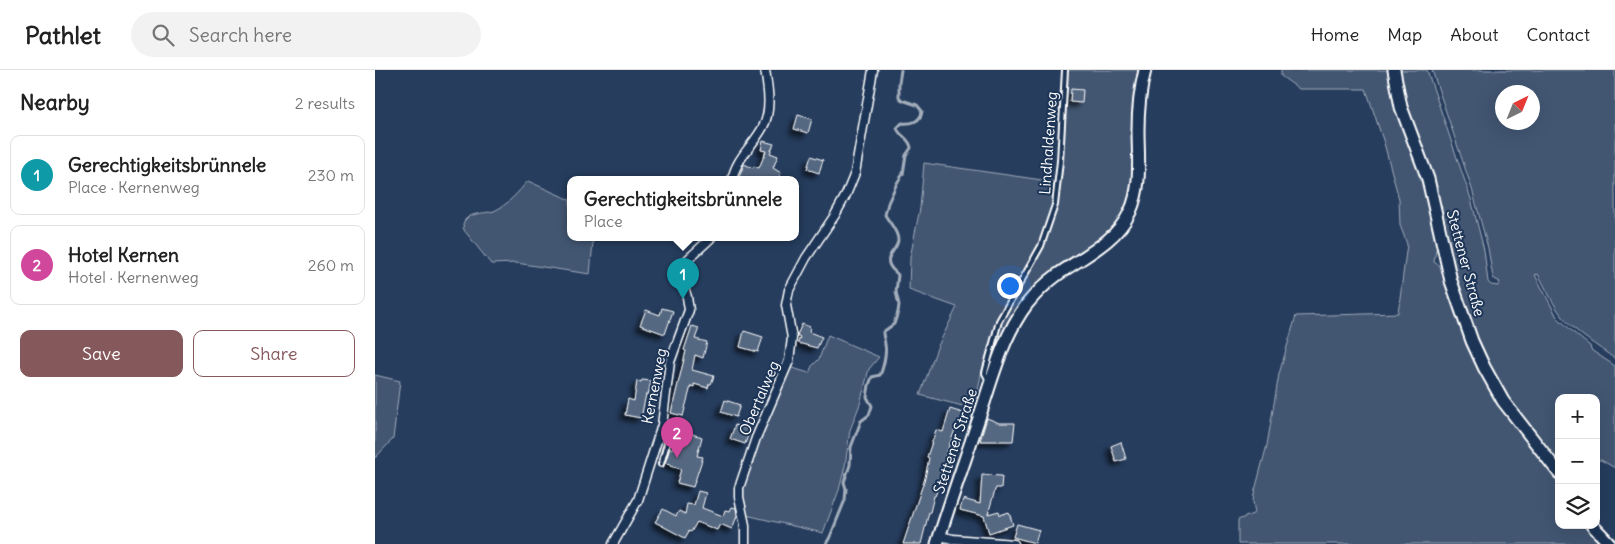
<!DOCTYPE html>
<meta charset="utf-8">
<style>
body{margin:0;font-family:Delius,sans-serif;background:#f2f2f2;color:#222}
.controls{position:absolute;right:15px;bottom:15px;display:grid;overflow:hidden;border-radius:10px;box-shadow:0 5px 20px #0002}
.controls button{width:45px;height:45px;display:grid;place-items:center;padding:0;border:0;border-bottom:1px solid #e0e0e0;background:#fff;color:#222;font:25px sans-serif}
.compass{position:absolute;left:1120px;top:15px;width:45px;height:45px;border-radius:50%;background:#fff;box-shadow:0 5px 20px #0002;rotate:43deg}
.you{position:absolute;left:634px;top:215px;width:18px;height:18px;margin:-12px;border:4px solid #fff;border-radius:50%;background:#1a73e8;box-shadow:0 0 0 8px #1a73e833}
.badge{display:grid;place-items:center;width:32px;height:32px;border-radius:50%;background:#85585c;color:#fff;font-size:16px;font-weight:700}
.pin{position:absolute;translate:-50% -41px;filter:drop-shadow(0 1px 2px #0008)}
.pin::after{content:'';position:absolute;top:26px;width:18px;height:15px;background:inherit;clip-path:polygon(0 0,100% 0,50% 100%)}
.popup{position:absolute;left:192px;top:106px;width:232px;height:65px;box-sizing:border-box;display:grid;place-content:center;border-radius:10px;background:#fff;filter:drop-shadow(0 1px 4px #0005);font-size:16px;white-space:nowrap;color:#767676}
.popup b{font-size:19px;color:#222}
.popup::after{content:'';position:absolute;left:50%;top:100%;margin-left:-10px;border:10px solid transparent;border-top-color:#fff}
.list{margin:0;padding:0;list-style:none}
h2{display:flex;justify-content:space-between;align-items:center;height:65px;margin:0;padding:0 20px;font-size:21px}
h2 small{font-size:16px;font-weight:400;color:#767676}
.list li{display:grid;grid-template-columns:32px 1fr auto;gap:15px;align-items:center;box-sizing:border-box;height:80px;margin:0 10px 10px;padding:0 10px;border:1px solid #e0e0e0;border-radius:10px}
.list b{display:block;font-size:19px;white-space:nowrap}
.list p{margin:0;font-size:16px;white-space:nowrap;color:#767676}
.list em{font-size:16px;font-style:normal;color:#767676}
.actions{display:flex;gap:10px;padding:15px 20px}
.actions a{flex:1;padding:11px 0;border:1px solid #85585c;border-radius:10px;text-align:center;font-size:18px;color:#85585c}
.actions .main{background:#85585c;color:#fff}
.icon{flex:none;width:28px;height:28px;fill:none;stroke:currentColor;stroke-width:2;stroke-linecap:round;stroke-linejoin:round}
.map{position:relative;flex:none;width:1240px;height:474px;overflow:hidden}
header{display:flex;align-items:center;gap:30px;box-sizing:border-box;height:70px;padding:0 25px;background:#fff;border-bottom:1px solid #e0e0e0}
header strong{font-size:24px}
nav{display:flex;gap:28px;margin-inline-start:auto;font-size:18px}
.search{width:350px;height:45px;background:#f2f2f2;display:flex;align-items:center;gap:12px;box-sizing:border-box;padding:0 18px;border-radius:28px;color:#767676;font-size:19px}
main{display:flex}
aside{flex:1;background:#fff}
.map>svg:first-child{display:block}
</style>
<header>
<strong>Pathlet</strong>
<div class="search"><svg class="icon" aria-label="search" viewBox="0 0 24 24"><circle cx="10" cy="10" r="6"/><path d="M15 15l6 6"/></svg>Search here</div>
<nav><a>Home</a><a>Map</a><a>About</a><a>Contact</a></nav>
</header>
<main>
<aside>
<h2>Nearby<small>2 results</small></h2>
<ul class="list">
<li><span class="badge" style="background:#0f9aa8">1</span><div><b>Gerechtigkeitsbrünnele</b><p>Place · Kernenweg</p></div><em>230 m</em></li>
<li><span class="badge" style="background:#d1479c">2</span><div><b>Hotel Kernen</b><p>Hotel · Kernenweg</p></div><em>260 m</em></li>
</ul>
<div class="actions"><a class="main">Save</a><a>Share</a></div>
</aside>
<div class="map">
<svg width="1240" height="474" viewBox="0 0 1240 474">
<defs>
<filter id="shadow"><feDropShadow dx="-4.5" dy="4.5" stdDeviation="2.5" flood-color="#0009"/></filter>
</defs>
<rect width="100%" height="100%" fill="#263d5e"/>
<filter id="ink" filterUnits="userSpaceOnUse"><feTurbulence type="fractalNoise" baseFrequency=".02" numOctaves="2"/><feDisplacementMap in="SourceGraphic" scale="10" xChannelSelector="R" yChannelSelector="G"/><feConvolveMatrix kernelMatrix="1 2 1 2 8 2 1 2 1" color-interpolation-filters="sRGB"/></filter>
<g filter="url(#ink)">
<path fill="#425672" stroke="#a0aab8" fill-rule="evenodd" d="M692 0H763C759 19 758 38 757 57 757 83 762 115 750 139 735 170 701 182 675 202 644 226 629 261 615 297L614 295 628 248 669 175 681 138 687 95Z
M906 0H1014L1021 39 1049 114 1062 174 1059 192 1068 198 1076 228 1087 260 1108 307 1135 349 1174 398 1184 413V455H1211L1227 474H863V450L880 443 878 432 879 424 892 375 904 304 921 246 1023 243 1032 174 1025 155 1024 129 1009 73 991 19H924L906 6Z
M1025 0H1052L1096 129 1109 180 1113 212 1116 215 1123 216 1125 212 1118 208 1113 178 1097 119 1057 0H1240V289C1223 276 1202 264 1188 247 1178 235 1171 218 1163 204L1160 205 1182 247 1199 263 1215 276 1216 280 1240 296V398L1226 390H1221V328H1184L1183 392 1133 328 1113 291 1102 266 1082 209 1059 108 1033 39ZM1128 22H1158V52H1128Z
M549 93 681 112 678 133 664 175 622 250 607 300 599 339 545 325 562 278 582 237 534 220 535 188 545 138Z
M153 111 195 130 196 168H216L218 172 215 204 141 193 116 194 89 160 88 154C91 142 109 144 119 141 133 135 143 122 153 111Z
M453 265 504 287 494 299 485 334 475 360 470 396 464 420 448 463 371 445 366 423 379 382 414 297 434 303 437 296 444 289Z
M0 305 25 311 18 369 0 388Z"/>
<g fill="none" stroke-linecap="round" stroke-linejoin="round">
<path stroke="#a4aebb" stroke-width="3" d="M451 474 455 467 470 430 471 419 469 412 475 395 476 377 486 351 494 345 497 336 492 327 494 315 497 307 505 305C508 299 512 282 510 275 510 270 508 268 508 262L519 254 523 242 524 235 521 222 523 205C521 202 517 200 515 196 509 185 523 180 523 170 523 161 514 152 510 145L513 133 522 113 528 104 531 85 536 78C535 68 524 66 522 58L527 53C536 54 546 52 547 41L542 35 527 30 524 27V13L526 0"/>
</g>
<path fill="#556781" stroke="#fff" filter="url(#shadow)" d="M696 19 708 20 707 33 695 32Z
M423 45 437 49 433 63 419 59Z
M388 71 399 74 395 83 403 86 398 98 406 103 403 110H363L369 94 378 98 379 96 384 98 391 81 386 80Z
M436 86 448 90 444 103 432 99Z
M287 238 298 241 290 264 265 255 271 240 285 245Z
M427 254 435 257 434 262 447 267 442 278 423 273 425 267 422 265Z
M317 256 324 258 320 269 332 272 328 288 320 285 317 300 339 306 336 314H334L333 318 319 314V317L316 316 308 346 296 343 311 281 309 280Z
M369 261 388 267 383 282 365 277Z
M267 310 276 311 273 325 271 324 266 348 250 345 253 329 259 331 262 311 266 312Z
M350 330 365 335 361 347 346 342Z
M575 339 591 344 587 355 582 354 570 387 575 389 573 397 569 396 566 411 560 426H559L555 442H554L546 474H528L550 408 554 388 552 387 561 360 568 362Z
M612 348 624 353H640L638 371H605Z
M360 355 375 360 370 374 355 369Z
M307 361 327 367 322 386 328 387 318 417 302 413 306 399 295 396V394L290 393 295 378 297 379 300 372 304 371Z
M746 372 751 389 741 392 736 376Z
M607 405 627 406 626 418H621L620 420 613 444 624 441 625 445 634 442 638 455 614 463 609 446 585 440 588 429 605 434Z
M323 421 331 423 327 438 348 446 350 440 355 441 357 437 361 438 362 446 357 459 345 454 342 460 322 452 316 462 314 461 310 468 280 452 288 439 301 446 304 441 310 444 312 434 319 435Z
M642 454 664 460 660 473 638 467Z"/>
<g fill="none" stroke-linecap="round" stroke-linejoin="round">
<g stroke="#fff" stroke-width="8">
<path id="lane" d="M614 311 610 303 611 299 624 251 666 176 680 135 685 91 690 0
M286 394 294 367 291 356 287 355"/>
</g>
<g stroke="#fff" stroke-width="11">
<path id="street" d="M357 110C361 88 378 76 388 57 397 40 393 18 390 0
M565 466 578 469 639 474
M238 474 263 430 287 355 295 292 314 240 312 227 306 207V199L311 191 336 168
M370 474V455L364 427V418L381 368 414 291 417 268 411 235 414 220 431 188 460 145 471 125 480 103 498 0"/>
</g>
<g stroke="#fff" stroke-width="15">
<path id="secondary" d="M1019 0 1026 37 1053 109 1076 211 1097 271 1109 297 1128 331 1184 403
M1217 455 1235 474
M562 474C575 432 590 390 604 348 617 310 627 267 652 234 661 223 671 213 682 205 708 186 740 173 755 142 767 116 763 87 763 60 763 40 765 20 770 0"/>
</g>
<use href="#lane" stroke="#1d3557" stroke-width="4"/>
<use href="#street" stroke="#1d3557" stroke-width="8"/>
<use href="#secondary" stroke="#1d3557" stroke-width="11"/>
</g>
</g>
<g text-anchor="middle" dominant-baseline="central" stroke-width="4" stroke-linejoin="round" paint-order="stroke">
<g font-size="15" fill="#fff" stroke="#1d3557">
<text transform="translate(673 73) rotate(-86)">Lindhaldenweg</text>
<text transform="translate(1091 193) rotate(75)">Stettener Straße</text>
<text transform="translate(279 316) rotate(-79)">Kernenweg</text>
<text transform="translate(384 328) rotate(-67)">Obertalweg</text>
<text transform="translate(580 371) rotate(-72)">Stettener Straße</text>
</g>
</g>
</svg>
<div class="controls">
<button>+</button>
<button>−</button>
<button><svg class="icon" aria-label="layers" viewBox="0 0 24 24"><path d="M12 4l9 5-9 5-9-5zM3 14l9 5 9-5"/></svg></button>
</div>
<svg class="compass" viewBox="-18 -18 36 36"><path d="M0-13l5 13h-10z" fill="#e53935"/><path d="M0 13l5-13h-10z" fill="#767676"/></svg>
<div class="you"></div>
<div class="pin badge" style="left:308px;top:229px;background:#0f9aa8">1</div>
<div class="popup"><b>Gerechtigkeitsbrünnele</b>Place</div>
<div class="pin badge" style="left:302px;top:388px;background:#d1479c">2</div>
</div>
</main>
